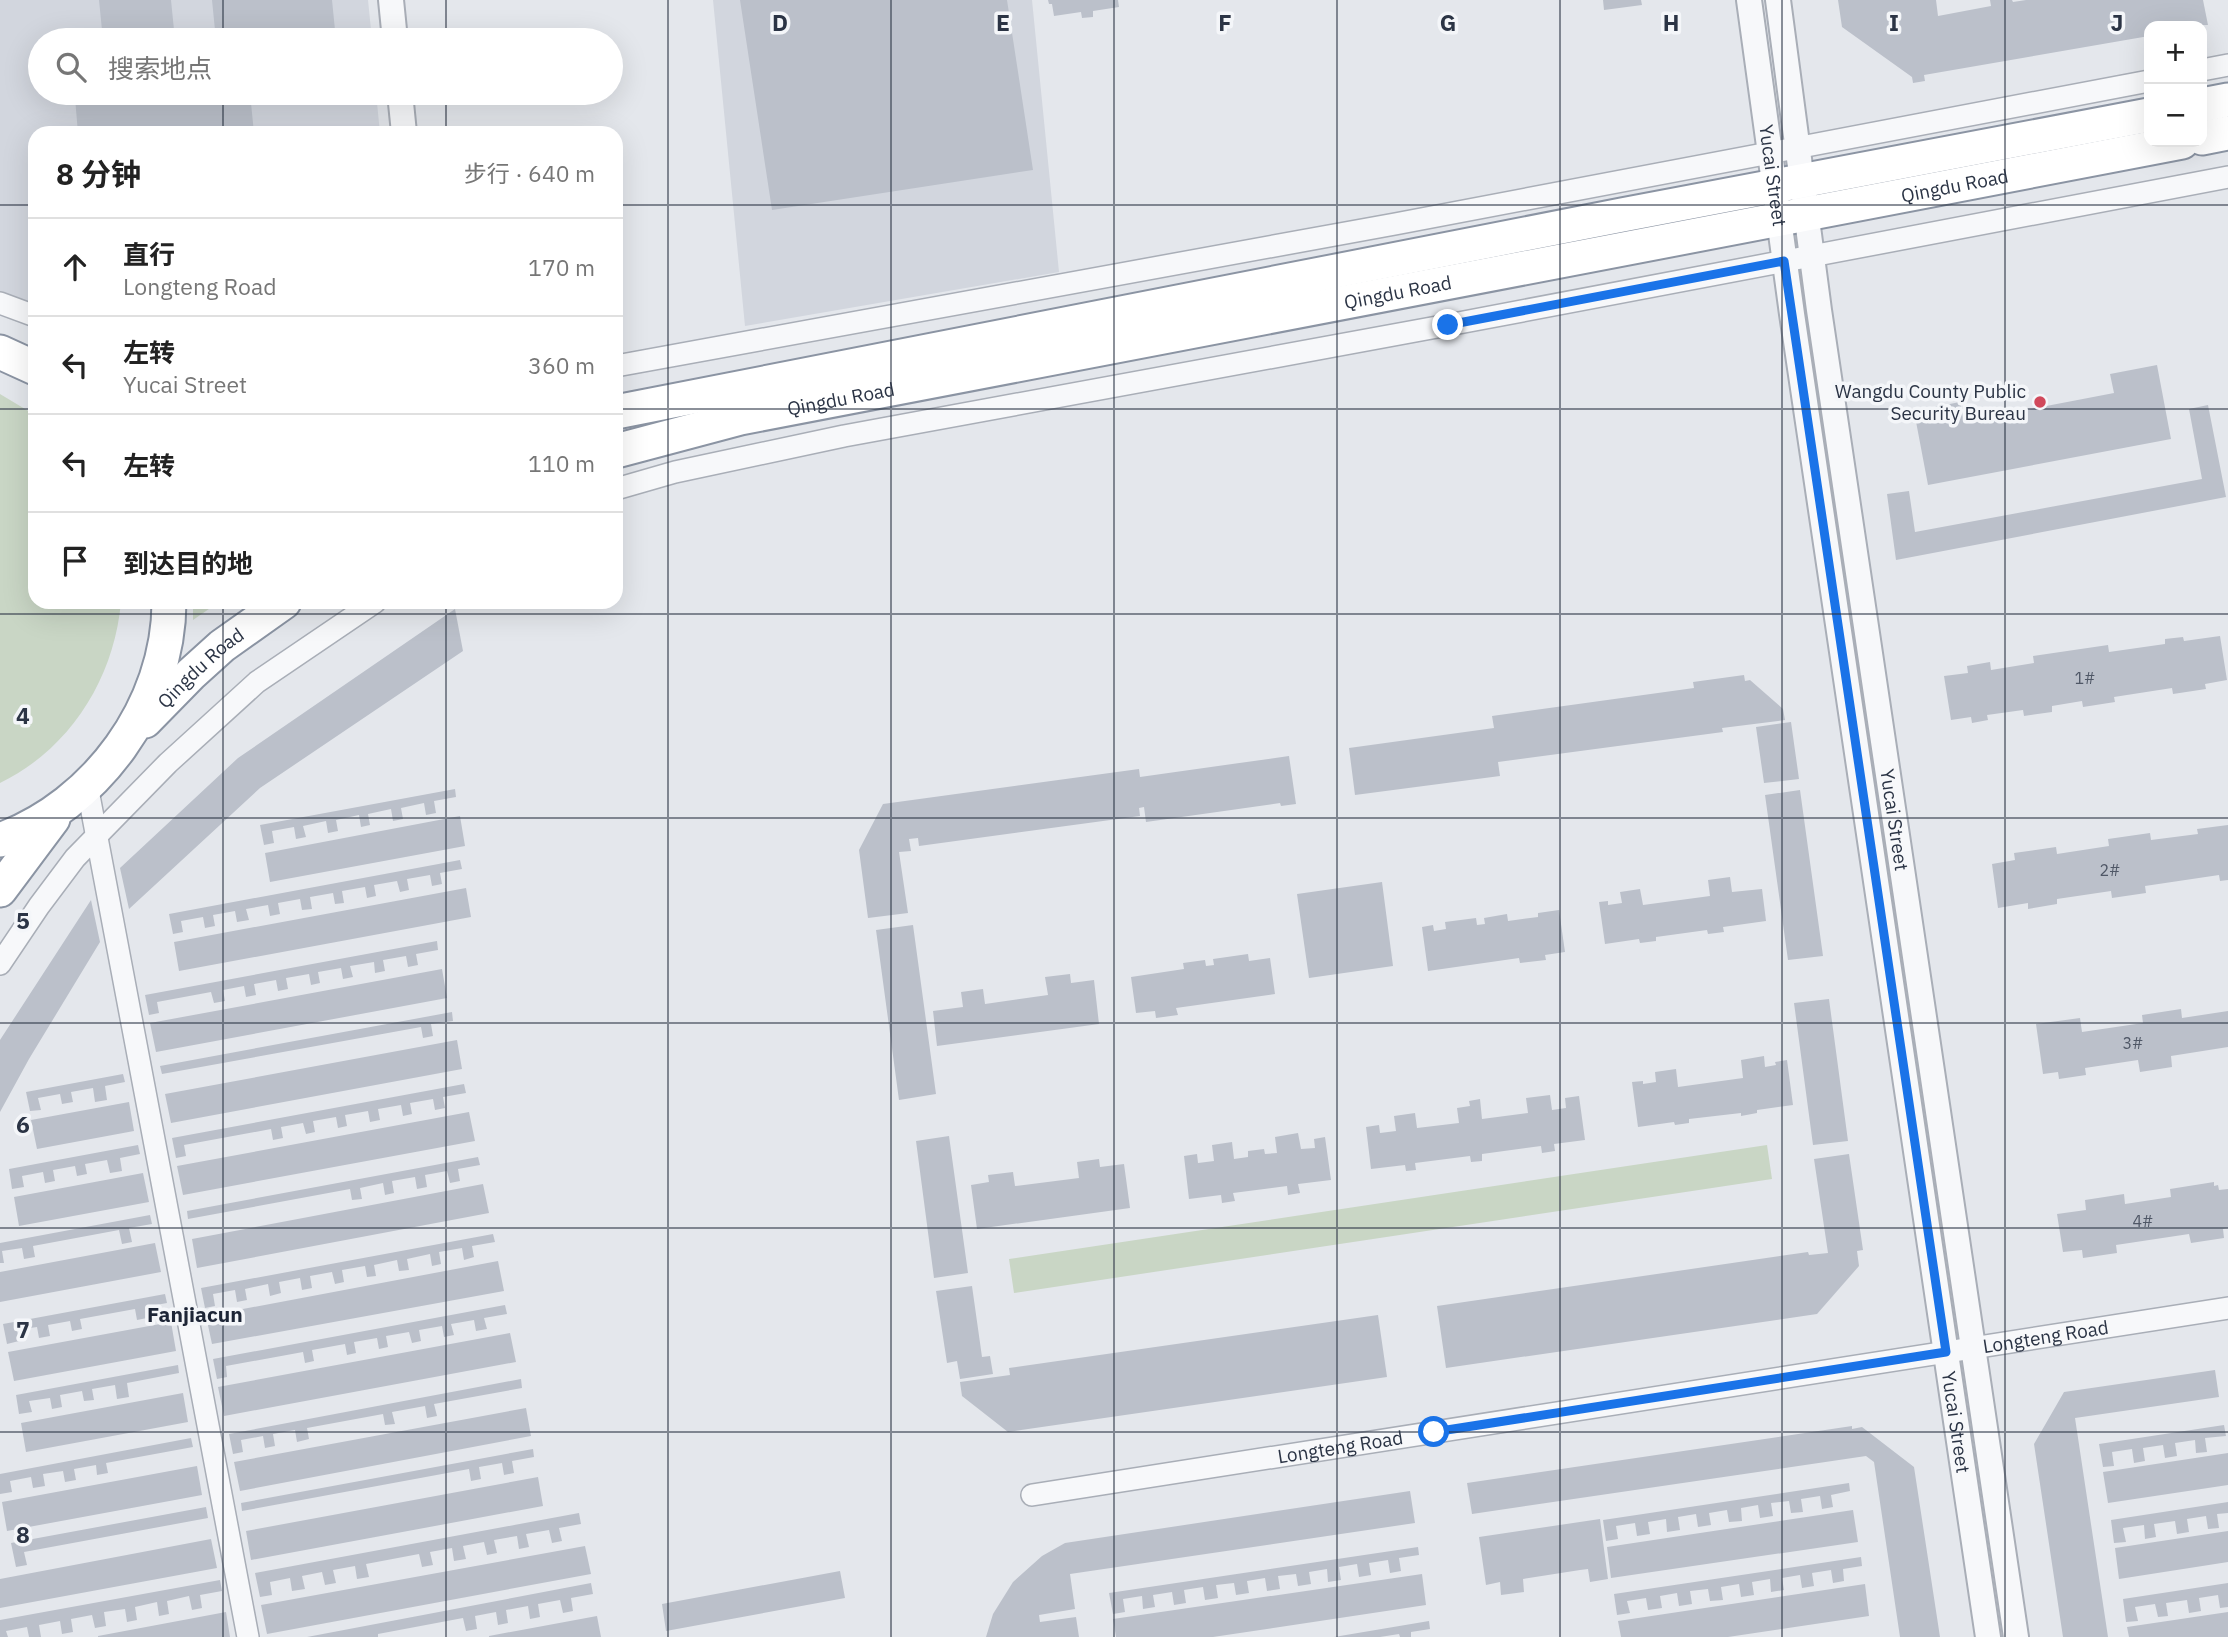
<!DOCTYPE html>
<html lang="zh">
<meta charset="utf-8">
<style>
body{margin:0;font-family:"IBM Plex Sans","Noto Sans SC",sans-serif;background:#f2f2f2;color:#222}
.controls{position:absolute;right:21px;top:21px;display:grid;overflow:hidden;border-radius:14px;box-shadow:0 7px 28px #0002}
.controls button{width:63px;height:63px;display:grid;place-items:center;padding:0;border:0;border-bottom:2px solid #e0e0e0;background:#fff;color:#222;font:35px sans-serif}
.stop{position:absolute;width:21px;height:21px;margin:-16px;border:5px solid #1a73e8;border-radius:50%;background:#fff}
.stop.end{background:#1a73e8;border-color:#fff;box-shadow:0 2px 7px #0008}
.list{margin:0;padding:0;list-style:none}
h2{display:flex;justify-content:space-between;align-items:center;height:91px;margin:0;padding:0 28px;font-size:30px}
h2 small{font-size:23px;font-weight:400;color:#767676}
.list li{display:grid;grid-template-columns:46px 1fr auto;gap:21px;align-items:center;box-sizing:border-box;height:98px;padding:0 28px;border-top:2px solid #e0e0e0}
.list b{display:block;font-size:26px;white-space:nowrap}
.list p{margin:0;font-size:23px;white-space:nowrap;color:#767676}
.list em{font-size:23px;font-style:normal;color:#767676}
.icon{flex:none;width:38px;height:38px;fill:none;stroke:currentColor;stroke-width:2;stroke-linecap:round;stroke-linejoin:round}
.map{position:relative;flex:none;width:2228px;height:1637px;overflow:hidden}
.search{position:absolute;background:#fff;box-shadow:0 7px 28px #0002;left:28px;top:28px;width:595px;height:77px;display:flex;align-items:center;gap:18px;box-sizing:border-box;padding:0 24px;border-radius:38px;color:#767676;font-size:26px}
.panel{position:absolute;background:#fff;box-shadow:0 7px 28px #0002;left:28px;top:126px;width:595px;height:483px;border-radius:21px}
.map>svg:first-child{display:block}
</style>
<div class="map">
<svg width="2228" height="1637" viewBox="0 0 2228 1637">
<rect width="100%" height="100%" fill="#e4e7ec"/>
<path fill="#d2d6de" d="M0 0H368L372 40H40V93H376L380 133H35V304L0 292Z
M713 0H1032L1059 272 745 326Z"/>
<path fill="#c9d6c5" d="M0 394 35 415V602H121C114 679 70 749 0 783Z
M193 602H219L193 620Z
M1767 1145 1772 1179 1014 1293 1009 1259Z"/>
<path fill="#bbc0ca" d="M99 0H171L175 40H103Z
M212 0H332L336 40H216Z
M740 0H1007L1033 170 772 210Z
M1048 0H1118L1119 7 1093 11V17L1082 18 1081 12 1054 16 1052 4H1049Z
M1603 0H1641L1642 5 1604 10Z
M1838 0H1936L1938 16 1991 6 1990 0H2012L2013 2 2026 0H2203L2208 25 2149 26V36L1924 75 1925 81 1913 83 1912 77 1842 27Z
M126 93H250L254 133H78L75 98Z
M263 93H346V95L264 103Z
M2157 365 2171 439 1928 485 1914 411 1960 402 1964 422 2114 393 2110 374Z
M2208 405 2226 497 1896 560 1887 494 1909 491 1915 532 2202 479 2189 409Z
M455 609 463 651 260 788 129 909 120 868 238 758Z
M2220 636 2227 680 2205 684 2206 689 2173 694 2172 688 2114 697 2115 702 2083 707 2082 701 2052 706V712L2024 716 2023 710 1987 715 1988 720 1972 723 1971 717 1951 720 1944 676 1968 673 1967 666 1990 662 1991 670 2034 663 2033 656 2108 645 2109 652 2165 644V639L2183 637 2184 641Z
M1744 675 1745 681 1750 680 1783 709 1785 720 1722 728 1723 732 1498 762 1500 776 1355 795 1349 748 1494 728 1492 716 1694 688 1693 682Z
M1791 722 1799 779 1764 783 1756 727Z
M1289 756 1296 804 1281 806 1280 803 1146 822 1144 807 1139 808 1140 816 919 846 918 838 909 839 911 851 899 852 908 913 868 918 859 850 883 804 1139 769 1140 777Z
M455 789 456 797 434 801 436 813 426 815 424 803 401 808 403 819 393 821 391 809 368 814 370 825 361 827 359 815 336 820 338 831 328 833 326 821 303 826 306 837 296 839 294 827 272 831 274 843 264 845 260 825Z
M1800 790 1823 956 1788 960 1765 795Z
M460 816 465 846 270 882 265 853Z
M2228 825V880L2220 881 2219 875 2145 886 2146 893 2112 898 2111 891 2057 899V904L2028 909V903L1998 908 1992 864 2015 860 2014 853 2056 847 2057 854 2109 846 2108 839 2150 833 2151 840 2198 834 2197 829Z
M460 860 462 869 440 873 442 884 432 886 430 875 407 879 409 890 400 892 397 881 374 885 376 896 367 898 365 887 342 891 344 903 335 904 333 893 310 897 312 909 302 910 300 899 278 903 280 914 270 916 268 905 246 909 249 920 237 922 235 911 213 915 215 926 205 928 203 917 181 921 183 932 173 934 169 914Z
M1730 877 1732 892 1762 889 1766 921 1723 927 1724 932 1708 934 1707 930 1656 937V941L1640 943 1639 939 1605 944 1599 902 1608 901V905L1622 903 1620 892 1640 889 1643 905 1710 896 1708 880Z
M1382 882 1393 966 1309 978 1297 894Z
M466 888 471 917 179 971 174 942Z
M91 900 100 942 29 1059 0 1112V1040Z
M1559 910 1565 952 1545 955 1546 960 1520 963 1519 958 1428 971 1422 927 1433 925 1434 931 1446 929 1445 922 1476 918 1477 925 1485 924 1484 918 1507 914 1508 921 1538 917V913Z
M913 925 936 1094 899 1100 876 930Z
M437 941 438 950 416 954 418 965 408 967 406 956 383 960 385 971 375 973 374 962 350 966 353 977 343 979 341 968 318 972 320 983 311 985 309 974 286 978 288 989 278 991 276 980 254 984 256 995 246 997 244 986 223 990 225 1001 214 1003 211 992 157 1002 159 1013 149 1015 145 995Z
M1248 954 1249 961 1270 958 1275 994 1176 1008 1178 1015 1156 1018 1155 1011 1136 1013 1131 977 1184 969 1183 963 1205 960 1206 966 1214 965 1213 959Z
M442 969 447 998 156 1052 150 1023Z
M1070 974 1071 983 1094 980 1099 1024 937 1046 933 1011 963 1007 961 992 983 989 985 1004 1048 995 1045 977Z
M1829 999 1848 1141 1813 1145 1794 1003Z
M2181 1009 2182 1018 2228 1011V1047L2171 1056 2172 1067 2140 1072 2138 1060 2085 1068 2086 1075 2059 1079 2058 1072 2043 1074 2036 1024 2080 1018 2082 1032 2143 1023 2142 1015Z
M452 1012 453 1021 431 1024 433 1036 423 1038 421 1027 162 1074 160 1066Z
M457 1040 462 1069 171 1123 165 1094Z
M1764 1056 1765 1067 1776 1065 1775 1062 1787 1060 1793 1105 1757 1110V1113L1741 1116V1113L1689 1119V1123L1675 1125 1674 1122 1638 1127 1632 1082 1643 1081V1084L1656 1082 1655 1072 1676 1069 1678 1087 1743 1078 1741 1060Z
M123 1074 125 1082 105 1086 107 1100 95 1102 93 1088 71 1092 73 1102 62 1104 60 1094 38 1098 41 1110 30 1111 26 1092Z
M464 1084 466 1093 443 1097 445 1108 435 1110 433 1099 410 1103 412 1114 403 1116 401 1105 378 1109 380 1120 370 1122 368 1111 345 1115 347 1126 338 1128 336 1117 313 1121 315 1132 306 1134 303 1123 281 1127 283 1138 273 1140 271 1129 184 1145 186 1156 176 1158 172 1138Z
M1550 1095 1552 1110 1566 1108 1565 1098 1579 1096 1585 1140 1554 1144 1555 1151 1542 1153 1541 1146 1482 1154V1161L1471 1162 1470 1156 1415 1163 1416 1170 1406 1171 1405 1165 1371 1169 1366 1127 1379 1125 1380 1133 1396 1131 1394 1116 1415 1113 1417 1128 1459 1123 1457 1108 1470 1106 1469 1101 1480 1099 1482 1119 1528 1113 1526 1098Z
M129 1102 134 1131 37 1149 31 1120Z
M469 1112 475 1141 183 1195 177 1166Z
M1298 1133 1301 1149 1315 1148 1314 1139 1325 1137 1331 1180 1298 1184 1300 1193 1288 1195 1287 1186 1233 1193 1235 1201 1222 1203 1221 1195 1189 1199 1184 1156 1197 1154 1198 1163 1214 1161 1212 1145 1232 1142 1234 1159 1248 1157V1151L1264 1149 1265 1154 1277 1153 1275 1137Z
M949 1136 968 1273 934 1278 916 1141Z
M138 1145 140 1154 120 1158 122 1171 110 1173 107 1160 85 1164 87 1174 77 1176 75 1166 53 1170 55 1181 45 1183 43 1172 22 1176 24 1187 12 1189 9 1169Z
M1849 1154 1863 1250 1857 1251 1859 1266 1817 1314 1446 1368 1437 1306 1808 1252 1809 1255 1828 1253 1814 1159Z
M478 1157 480 1165 458 1169 460 1181 450 1183 447 1171 425 1175 427 1187 417 1189 415 1177 392 1181 394 1193 385 1195 383 1183 360 1188 362 1199 352 1200 350 1189 188 1219 187 1211Z
M1099 1159 1100 1167 1124 1164 1130 1208 977 1229 971 1185 989 1182 988 1175 1013 1172 1015 1186 1079 1178 1077 1162Z
M143 1173 149 1202 19 1226 14 1197Z
M2214 1182V1186L2218 1185 2219 1190 2228 1189V1228L2223 1229 2224 1238 2191 1243 2189 1234 2116 1245 2117 1253 2083 1258 2082 1250 2063 1252 2057 1214 2086 1210 2085 1200 2124 1194 2125 1204 2171 1197 2170 1189Z
M483 1184 489 1213 197 1268 192 1239Z
M150 1215 152 1224 129 1228 132 1242 122 1244 119 1230 33 1246 35 1257 24 1259 22 1248 2 1251 4 1263H0V1243Z
M493 1234 495 1242 472 1246 474 1257 464 1260 462 1248 439 1252 441 1264 432 1266 430 1254 407 1259 409 1270 399 1271 397 1260 374 1265 376 1276 367 1277 365 1266 342 1270 344 1282 335 1284 332 1272 310 1276 312 1288 302 1290 300 1278 279 1282 281 1293 270 1296 268 1284 245 1289 247 1300 237 1302 235 1290 213 1294 215 1306 205 1308 201 1288Z
M155 1243 161 1272 0 1302V1272Z
M498 1261 504 1291 212 1344 206 1316Z
M972 1286 982 1357 990 1356 993 1374 960 1379 957 1361 947 1363 936 1291Z
M165 1294 167 1303 145 1307 147 1318 137 1320 135 1309 80 1319 82 1329 72 1331 70 1321 48 1325 50 1336 39 1338 37 1327 17 1330 19 1341 7 1344 3 1324Z
M505 1305 507 1314 484 1318 487 1329 476 1331 474 1320 451 1324 454 1335 444 1337 442 1326 419 1330 421 1341 412 1343 409 1332 386 1336 388 1347 379 1349 377 1338 354 1342 356 1353 347 1355 345 1344 312 1350 314 1361 305 1363 303 1352 226 1366 227 1377 217 1379 213 1359Z
M1378 1315 1387 1377 1008 1432 962 1396 960 1382 1010 1375 1009 1368Z
M171 1322 176 1351 14 1381 8 1352Z
M510 1333 516 1362 224 1416 218 1387Z
M178 1365 179 1373 127 1383 129 1397 117 1399 115 1385 92 1389 94 1400 84 1401 82 1391 60 1395 62 1407 52 1409 50 1398 29 1401 32 1412 19 1414 16 1395Z
M2215 1370 2219 1397 2075 1418 2108 1637H2063L2034 1444 2064 1392Z
M521 1379 522 1388 434 1404 437 1416 427 1418 425 1406 392 1412 395 1424 385 1425 383 1414 307 1428 309 1439 297 1442 295 1430 273 1434 275 1446 265 1448 263 1436 241 1440 243 1452 233 1454 229 1434Z
M183 1393 188 1422 26 1452 21 1423Z
M526 1408 531 1436 240 1491 234 1462Z
M2224 1425 2226 1436 2205 1438 2207 1452 2196 1453 2195 1440 2175 1443 2177 1456 2165 1458 2163 1445 2143 1448 2145 1461 2134 1463 2132 1449 2112 1452 2114 1466 2103 1467 2099 1444Z
M1852 1426V1429L1862 1427 1914 1467 1940 1637H1900L1874 1462 1866 1456 1472 1514 1467 1483Z
M191 1438 193 1447 106 1463 108 1473 97 1475 96 1465 74 1469 76 1480 65 1482 63 1471 43 1474 45 1486 33 1488 31 1477 10 1481 12 1492 0 1494V1474Z
M533 1449 534 1457 512 1461 514 1473 504 1475 502 1463 479 1467 481 1479 471 1481 469 1469 242 1511 241 1503Z
M2228 1453V1485L2108 1503 2103 1472Z
M197 1466 202 1495 7 1531 2 1502Z
M538 1477 543 1506 251 1560 246 1531Z
M1849 1483 1850 1491 1831 1495 1833 1507 1822 1509 1820 1496 1801 1499 1803 1512 1791 1513 1789 1501 1771 1503 1773 1516 1760 1518 1758 1505 1741 1508 1742 1521 1729 1522 1727 1510 1709 1513 1711 1525 1698 1527 1696 1514 1678 1517 1680 1530 1667 1532 1666 1519 1648 1522 1650 1534 1637 1536 1635 1523 1616 1526 1618 1539 1606 1541 1603 1520Z
M1410 1491 1415 1523 1070 1574 1075 1609 1039 1615 1040 1622 1076 1617 1079 1637H986L993 1614 1013 1582 1042 1556 1065 1543Z
M2228 1502V1513L2217 1514 2219 1528 2208 1529 2206 1516 2187 1519 2189 1532 2177 1534 2175 1521 2154 1524 2156 1537 2145 1539 2144 1525 2123 1528 2126 1542 2114 1543 2111 1520Z
M206 1507 208 1518 24 1552 27 1565 16 1567 11 1543Z
M1853 1510 1858 1542 1611 1578 1607 1547Z
M579 1513 581 1524 559 1528 562 1541 552 1543 549 1530 526 1534 529 1547 519 1549 517 1536 494 1540 497 1553 487 1555 484 1542 463 1546 466 1559 454 1561 452 1548 430 1552 433 1565 422 1567 419 1554 366 1564 369 1577 357 1579 355 1566 333 1570 336 1583 325 1585 322 1572 302 1576 305 1589 292 1591 290 1578 270 1582 272 1595 260 1597 255 1573Z
M1600 1519 1608 1579 1590 1582 1588 1569 1580 1570 1523 1579 1524 1592 1501 1595 1500 1582 1486 1585 1479 1537Z
M2228 1531V1562L2119 1579 2115 1548Z
M211 1539 217 1568 0 1608V1579Z
M585 1546 591 1574 267 1634 261 1605Z
M1418 1547 1419 1555 1399 1558 1401 1571 1390 1573 1388 1560 1369 1563 1371 1575 1359 1577 1357 1564 1339 1567 1341 1580 1328 1582 1327 1569 1309 1572 1311 1584 1298 1586 1296 1574 1278 1576 1280 1589 1267 1591 1265 1578 1247 1581 1249 1593 1236 1595 1234 1583 1216 1585 1218 1598 1205 1600 1203 1587 1184 1590 1186 1603 1174 1605 1172 1592 1153 1595 1155 1607 1143 1609 1142 1596 1123 1599 1125 1612 1113 1614 1109 1593Z
M1861 1557 1862 1566 1843 1569 1844 1581 1833 1583 1831 1570 1812 1573 1814 1586 1802 1588 1800 1575 1782 1578 1784 1590 1771 1592 1770 1579 1752 1582 1754 1595 1741 1597 1739 1584 1721 1587 1723 1600 1710 1601 1708 1589 1690 1591 1692 1604 1679 1606 1677 1593 1660 1596 1662 1608 1648 1610 1646 1598 1627 1601 1630 1613 1617 1615 1614 1594Z
M840 1571 845 1598 666 1631 662 1604Z
M1422 1574 1426 1605 1213 1637H1116L1113 1619Z
M220 1580 222 1591 200 1595 202 1608 192 1610 189 1596 167 1601 169 1614 159 1616 157 1602 135 1607 137 1620 127 1622 125 1609 104 1612 106 1626 95 1628 92 1615 71 1619 73 1632 62 1634 60 1621 39 1625 41 1637H29L27 1627 6 1631 8 1637H0V1620Z
M591 1583 593 1594 571 1598 573 1611 563 1613 560 1600 538 1604 540 1617 530 1619 528 1606 506 1610 508 1623 498 1625 496 1612 475 1616 477 1629 466 1631 463 1618 378 1634V1637H307Z
M2228 1583V1607L2220 1608 2218 1595 2199 1598 2201 1611 2189 1613 2187 1600 2166 1603 2168 1616 2158 1617 2155 1604 2135 1607 2138 1621 2126 1622 2123 1599Z
M1865 1584 1869 1616 1728 1637H1621L1618 1621Z
M226 1612 230 1637H98V1636Z
M2228 1612V1637H2129L2127 1627Z
M597 1616 601 1637H489V1636Z
M1429 1621 1430 1629 1411 1632V1637H1400L1399 1634 1380 1637H1334Z"/>
<g fill="none" stroke-linecap="round" stroke-linejoin="round">
<g stroke="#a9aeb7" stroke-width="24">
<g id="minor">
<path d="M2202 70 2228 65"/>
<path d="M0 303 35 316"/>
<path d="M616 366 1395 224 2149 81"/>
<path d="M616 489 675 472 844 436 1448 325 2228 177"/>
<path d="M87 785 248 1637"/>
<path d="M0 964 39 906 75 858 168 763 257 682 375 602"/>
<path id="s1" d="M1032 1495 2228 1308"/>
</g>
</g>
<g stroke="#a9aeb7" stroke-width="28">
<g id="tertiary">
<path d="M391 0 395 40"/>
<path id="s2" d="M1749 0 1792 314 1988 1637"/>
<path id="s3" d="M1778 0 1819 310 2016 1637"/>
<path d="M400 93 404 133"/>
</g>
</g>
<g stroke="#8b94a3" stroke-width="37">
<g id="trunk">
<path d="M2202 105 2228 100"/>
<path d="M2202 138 2228 133"/>
<path d="M0 352 35 368"/>
<path d="M616 412 1622 215 2149 115"/>
<path id="s4" d="M616 451 740 418 2182 142"/>
<path id="s5" d="M145 721 191 674 222 646 284 602"/>
<path d="M0 840C96 805 169 706 169 602"/>
<path d="M0 890 53 819"/>
</g>
</g>
<use href="#minor" stroke="#f7f8fa" stroke-width="21"/>
<use href="#tertiary" stroke="#f7f8fa" stroke-width="24"/>
<use href="#trunk" stroke="#fff" stroke-width="33"/>
</g>
<g fill="none" stroke-linecap="round" stroke-linejoin="round">
<path stroke="#1a73e8" stroke-width="9" d="M1434 1432 1946 1352 1784 261 1448 325"/>
</g>
<path fill="none" stroke="#2b3445" stroke-width="2" stroke-opacity="0.55" d="M223 0V40M446 0V40M668 0V1637M891 0V1637M1114 0V1637M1337 0V1637M1560 0V1637M1782 0V1637M2005 0V1637M223 93V133M446 93V133M0 205H35M616 205H2228M0 409H35M616 409H2228M223 602V1637M446 602V1637M0 614H2228M0 818H2228M0 1023H2228M0 1228H2228M0 1432H2228"/>
<circle fill="#d1495b" stroke="#f4f6f9" stroke-width="2.5" cx="2040" cy="402" r="7"/>
<g text-anchor="middle" dominant-baseline="central" stroke-width="7" stroke-linejoin="round" paint-order="stroke">
<g font-size="16" fill="#4f5766">
<text x="2085" y="678">1#</text>
<text x="2110" y="870">2#</text>
<text x="2133" y="1043">3#</text>
<text x="2143" y="1221">4#</text>
</g>
<g font-size="19" fill="#2b3445" stroke="#f4f6f9">
<text stroke="none"><textPath href="#s2" startOffset="177">Yucai Street</textPath></text>
<text stroke="none"><textPath href="#s4" startOffset="1365">Qingdu Road</textPath></text>
<text stroke="none"><textPath href="#s4" startOffset="798">Qingdu Road</textPath></text>
<text stroke="none"><textPath href="#s4" startOffset="231">Qingdu Road</textPath></text>
<text stroke="none"><textPath href="#s5" startOffset="77">Qingdu Road</textPath></text>
<text stroke="none"><textPath href="#s3" startOffset="828">Yucai Street</textPath></text>
<text stroke="none"><textPath href="#s1" startOffset="1026">Longteng Road</textPath></text>
<text stroke="none"><textPath href="#s2" startOffset="1437">Yucai Street</textPath></text>
<text stroke="none"><textPath href="#s1" startOffset="312">Longteng Road</textPath></text>
</g>
<g font-size="19" fill="#2b3445" stroke="#f4f6f9" text-anchor="end">
<text x="2026" y="391">Wangdu County Public<tspan x="2026" dy="22">Security Bureau</tspan></text>
</g>
<g font-size="21" font-weight="bold" fill="#1d2536" stroke="#f4f6f9">
<text x="195" y="1314">Fanjiacun</text>
</g>
</g>
<g font-size="23" text-anchor="middle" font-weight="bold" fill="#2b3445" stroke="#f4f6f9" stroke-width="7" stroke-linejoin="round" paint-order="stroke">
<text x="780" y="31">D</text>
<text x="1003" y="31">E</text>
<text x="1225" y="31">F</text>
<text x="1448" y="31">G</text>
<text x="1671" y="31">H</text>
<text x="1894" y="31">I</text>
<text x="2117" y="31">J</text>
<text x="23" y="724">4</text>
<text x="23" y="929">5</text>
<text x="23" y="1133">6</text>
<text x="23" y="1338">7</text>
<text x="23" y="1543">8</text>
</g>
</svg>
<div class="controls">
<button>+</button>
<button>−</button>
</div>
<div class="stop" style="left:1434px;top:1432px"></div>
<div class="stop end" style="left:1448px;top:325px"></div>
<div class="search"><svg class="icon" aria-label="search" viewBox="0 0 24 24"><circle cx="10" cy="10" r="6"/><path d="M15 15l6 6"/></svg>搜索地点</div>
<section class="panel">
<h2>8 分钟<small>步行 · 640 m</small></h2>
<ul class="list">
<li><svg class="icon" aria-label="ahead" viewBox="0 0 24 24"><path d="M12 20V5M6 11l6-6 6 6"/></svg><div><b>直行</b><p>Longteng Road</p></div><em>170 m</em></li>
<li><svg class="icon" aria-label="left" viewBox="0 0 24 24"><path d="M17 20v-9H6M10 6l-5 5 5 5"/></svg><div><b>左转</b><p>Yucai Street</p></div><em>360 m</em></li>
<li><svg class="icon" aria-label="left" viewBox="0 0 24 24"><path d="M17 20v-9H6M10 6l-5 5 5 5"/></svg><div><b>左转</b></div><em>110 m</em></li>
<li><svg class="icon" aria-label="arrive" viewBox="0 0 24 24"><path d="M6 21V4h12l-3 4 3 4H6"/></svg><div><b>到达目的地</b></div></li>
</ul>
</section>
</div>
